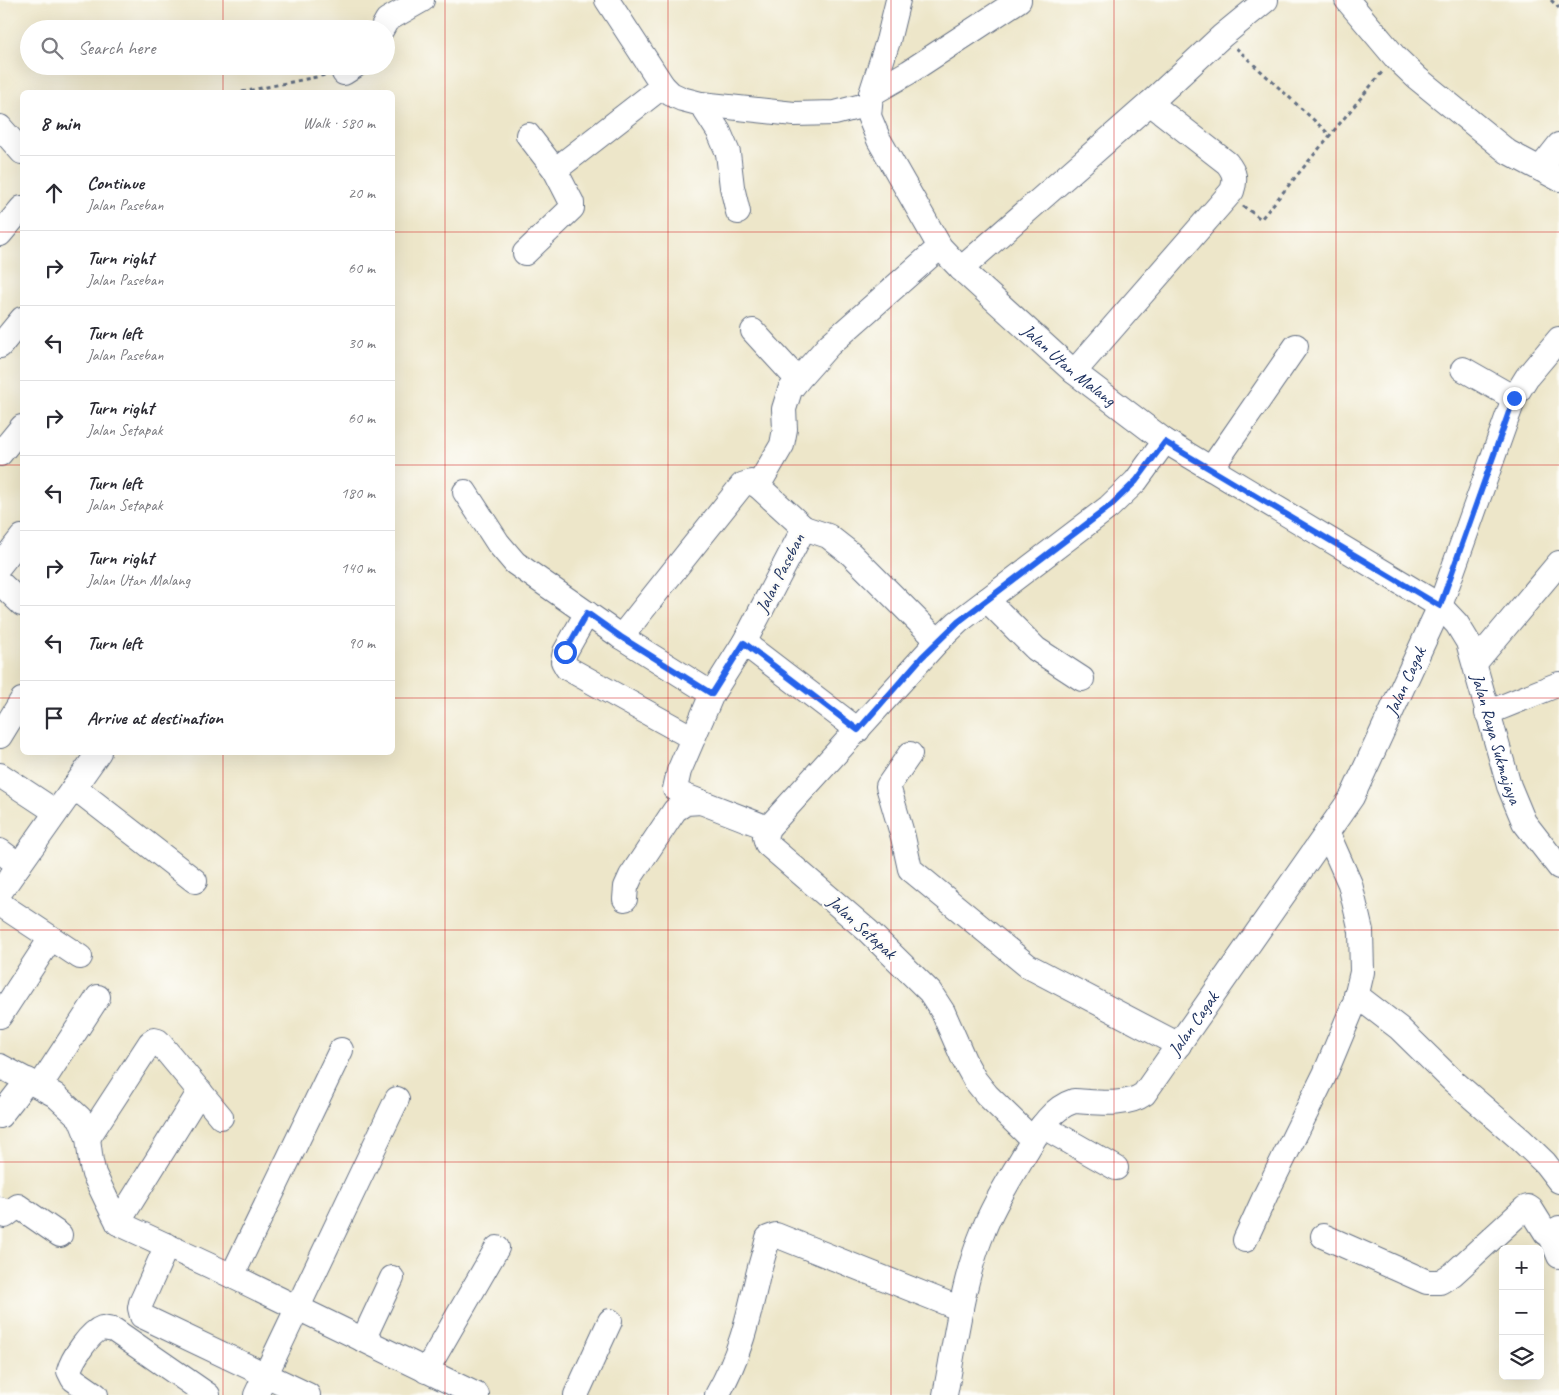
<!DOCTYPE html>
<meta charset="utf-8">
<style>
body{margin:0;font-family:Caveat,sans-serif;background:#f7f7f7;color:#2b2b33}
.controls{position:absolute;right:15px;bottom:15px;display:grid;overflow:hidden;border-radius:8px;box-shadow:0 5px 20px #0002}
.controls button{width:45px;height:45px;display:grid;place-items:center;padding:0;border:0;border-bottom:1px solid #e1e1e2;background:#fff;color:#2b2b33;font:25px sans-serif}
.stop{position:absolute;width:15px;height:15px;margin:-11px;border:4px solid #2563eb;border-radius:50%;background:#fff}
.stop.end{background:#2563eb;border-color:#fff;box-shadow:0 1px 5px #0008}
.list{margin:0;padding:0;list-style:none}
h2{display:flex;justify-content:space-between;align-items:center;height:65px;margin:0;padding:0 20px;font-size:21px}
h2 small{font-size:16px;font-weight:400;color:#7c7c81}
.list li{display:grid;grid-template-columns:32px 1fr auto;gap:15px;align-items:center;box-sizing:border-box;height:75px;padding:0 20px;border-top:1px solid #e1e1e2}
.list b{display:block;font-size:19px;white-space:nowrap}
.list p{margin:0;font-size:16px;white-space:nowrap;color:#7c7c81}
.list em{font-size:16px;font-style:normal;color:#7c7c81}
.icon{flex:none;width:28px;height:28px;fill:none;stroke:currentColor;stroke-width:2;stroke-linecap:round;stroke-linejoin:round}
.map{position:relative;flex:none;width:1559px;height:1395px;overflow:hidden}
.search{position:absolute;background:#fff;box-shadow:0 5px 20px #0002;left:20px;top:20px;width:375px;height:55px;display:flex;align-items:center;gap:12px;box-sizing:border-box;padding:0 18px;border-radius:28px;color:#7c7c81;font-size:19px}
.panel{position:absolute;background:#fff;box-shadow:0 5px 20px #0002;left:20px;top:90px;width:375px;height:665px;border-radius:8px}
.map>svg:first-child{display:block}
</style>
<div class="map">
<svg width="1559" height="1395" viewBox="0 0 1559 1395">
<rect width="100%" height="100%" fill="#fdfcf7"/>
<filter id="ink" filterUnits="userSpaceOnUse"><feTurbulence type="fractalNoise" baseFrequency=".02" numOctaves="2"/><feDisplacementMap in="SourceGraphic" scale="10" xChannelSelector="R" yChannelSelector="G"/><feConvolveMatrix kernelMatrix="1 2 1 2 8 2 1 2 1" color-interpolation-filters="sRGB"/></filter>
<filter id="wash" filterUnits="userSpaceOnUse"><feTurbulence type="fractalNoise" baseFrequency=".0096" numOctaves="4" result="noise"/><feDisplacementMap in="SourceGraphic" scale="20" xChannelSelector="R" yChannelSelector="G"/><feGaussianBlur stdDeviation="1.12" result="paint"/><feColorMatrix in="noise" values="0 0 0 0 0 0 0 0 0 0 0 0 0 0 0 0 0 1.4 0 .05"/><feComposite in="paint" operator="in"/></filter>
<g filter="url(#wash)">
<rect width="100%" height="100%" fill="#ede6c9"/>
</g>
<g filter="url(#ink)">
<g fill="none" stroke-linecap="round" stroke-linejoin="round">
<g stroke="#646f83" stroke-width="26">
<g id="minor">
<path d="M607 0 663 86 671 94 682 99 701 104 794 114 835 113 869 104"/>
<path id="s1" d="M898 0 888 41 871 94 869 116 879 140 940 247 961 269 1074 372 1165 441 1440 606 1457 624 1468 642 1509 786 1524 822 1559 867"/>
<path d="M1347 0 1395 57 1417 78 1508 152 1559 179"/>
<path d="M382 29 387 20 422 0"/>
<path d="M344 73 355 66"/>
<path d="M871 94 909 72 1019 0"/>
<path d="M701 104 719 132 728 153 732 187 738 212"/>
<path d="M0 127 22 152"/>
<path d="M528 135 555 170"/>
<path d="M1540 169 1559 145"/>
<path d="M0 234 22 208"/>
<path d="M525 253 572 208V203L555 170 663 86"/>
<path d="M961 269 1150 103 1222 36 1266 0"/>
<path d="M753 331 798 380 790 390 784 409 785 429 782 445 758 486 804 528 744 643 712 694 679 771 675 789 683 795 768 828"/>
<path d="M0 346 22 319"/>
<path d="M1463 369 1514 398"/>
<path d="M1074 372 1232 191C1236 179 1235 173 1227 163L1150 103"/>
<path d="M798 380 829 345 940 247"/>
<path d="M0 454 22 427"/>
<path d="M1211 469 1296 346"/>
<path d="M465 492 498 543 515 563 621 637 712 694"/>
<path d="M804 528 828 536 851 554 938 641"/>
<path d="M0 565 22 537"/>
<path d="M0 583 22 604"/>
<path d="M987 600 1036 649 1082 679"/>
<path d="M587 613 565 652 563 661 567 668 693 738"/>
<path d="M621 637 742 485 751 482 758 486"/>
<path d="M744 643 858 730"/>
<path d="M1475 663 1559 563"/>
<path d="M1487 713 1559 684"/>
<path d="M0 736 22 700"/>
<path d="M910 754 888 786 903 837 910 869 1028 966 1179 1045"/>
<path d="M0 775 56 812"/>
<path d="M74 787 195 881"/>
<path d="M0 851 19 865"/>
<path d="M0 892 99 752"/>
<path d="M625 899 626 887 631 876 675 810 686 803 701 802"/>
<path d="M0 904 80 957"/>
<path d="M1356 995 1399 1028 1452 1080 1520 1139 1545 1163 1559 1181"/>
<path d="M0 1016 51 938"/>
<path d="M0 1066 55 1095 80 1118 88 1138 91 1162 94 1174 107 1201 118 1223 232 1276 477 1395"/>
<path d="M40 1086 98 997"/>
<path d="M0 1116 28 1080"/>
<path d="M1042 1126 1116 1168"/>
<path d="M88 1138 150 1043 154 1040 158 1041 221 1117"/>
<path d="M1032 1139 987 1095 975 1080 964 1060 943 1012 930 992 868 931 767 844 765 837 768 828 938 641 958 622 1109 507 1136 481 1165 441"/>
<path d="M0 1209 5 1216 18 1206 60 1235"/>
<path d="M118 1223 200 1091"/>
<path d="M1550 1234 1559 1256"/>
<path d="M1323 1236 1427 1282H1440L1453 1274 1525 1208 1528 1207 1531 1209 1546 1233 1550 1234 1559 1228"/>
<path d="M1245 1240 1266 1194 1325 1074 1355 1002 1362 972 1361 931 1350 884 1327 832"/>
<path d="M167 1245 141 1303 140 1308 142 1316 308 1395"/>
<path d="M232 1276 341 1050"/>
<path d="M363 1340 392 1278"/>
<path d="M426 1371 497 1248"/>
<path d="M96 1395 73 1379 69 1371C72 1359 90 1332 102 1328L114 1330 208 1395"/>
<path d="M256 1395 397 1099"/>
<path d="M576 1395 610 1321"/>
<path d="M717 1395C740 1356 748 1319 758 1275 761 1263 765 1251 768 1238L776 1235 961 1309"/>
<path id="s2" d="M945 1395C956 1339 962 1281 984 1229 994 1203 1010 1179 1024 1155 1037 1134 1049 1109 1074 1101 1096 1102 1126 1107 1144 1094L1352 797 1440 606 1514 398 1527 377 1559 339"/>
</g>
</g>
<path stroke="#646f83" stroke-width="3" stroke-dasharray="4 4" stroke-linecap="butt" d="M1551 0 1559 8
M1236 48 1331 136
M242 92 326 75
M1243 206 1261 219 1383 71"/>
<use href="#minor" stroke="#fff" stroke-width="24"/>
</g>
</g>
<g fill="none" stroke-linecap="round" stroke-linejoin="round" filter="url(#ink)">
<path stroke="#2563eb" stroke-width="6" d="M565 652 587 613 621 637 712 694 744 643 858 730 922 657 958 622 1109 507 1136 481 1165 442 1440 606 1514 398"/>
</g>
<path fill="none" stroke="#d62828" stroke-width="1" stroke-opacity="0.55" d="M223 0V29M445 0V1395M668 0V1395M891 0V1395M1114 0V1395M1336 0V1395M223 66V92M0 232H22M392 232H1559M0 465H22M392 465H1559M0 698H22M392 698H1559M223 752V1395M0 930H1559M0 1162H1559"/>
<g text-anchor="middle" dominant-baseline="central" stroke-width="4.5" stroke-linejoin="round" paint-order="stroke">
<g font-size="18" fill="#1b2f5e" stroke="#fdfcf7">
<text stroke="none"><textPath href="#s1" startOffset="444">Jalan Utan Malang</textPath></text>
<text transform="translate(780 573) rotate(-63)">Jalan Paseban</text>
<text stroke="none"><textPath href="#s2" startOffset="892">Jalan Cagak</textPath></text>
<text stroke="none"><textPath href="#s1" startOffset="1034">Jalan Raya Sukmajaya</textPath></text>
<text transform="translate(862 927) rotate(42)">Jalan Setapak</text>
<text stroke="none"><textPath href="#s2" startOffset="488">Jalan Cagak</textPath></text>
</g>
</g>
</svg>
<div class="controls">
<button>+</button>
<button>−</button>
<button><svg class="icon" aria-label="layers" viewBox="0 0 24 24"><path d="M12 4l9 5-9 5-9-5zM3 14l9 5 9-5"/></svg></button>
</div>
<div class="stop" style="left:565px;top:652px"></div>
<div class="stop end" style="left:1514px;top:398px"></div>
<div class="search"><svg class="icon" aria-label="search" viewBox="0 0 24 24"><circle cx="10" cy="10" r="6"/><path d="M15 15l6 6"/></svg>Search here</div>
<section class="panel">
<h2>8 min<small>Walk · 580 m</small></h2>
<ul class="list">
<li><svg class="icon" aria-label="ahead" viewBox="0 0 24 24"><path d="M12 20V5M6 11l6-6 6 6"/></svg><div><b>Continue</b><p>Jalan Paseban</p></div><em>20 m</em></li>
<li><svg class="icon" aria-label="right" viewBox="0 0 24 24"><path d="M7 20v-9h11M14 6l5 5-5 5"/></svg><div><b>Turn right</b><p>Jalan Paseban</p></div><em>60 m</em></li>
<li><svg class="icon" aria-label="left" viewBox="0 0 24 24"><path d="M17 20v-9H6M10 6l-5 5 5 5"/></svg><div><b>Turn left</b><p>Jalan Paseban</p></div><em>30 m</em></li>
<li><svg class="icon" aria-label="right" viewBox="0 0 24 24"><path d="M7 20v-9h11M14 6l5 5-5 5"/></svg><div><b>Turn right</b><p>Jalan Setapak</p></div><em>60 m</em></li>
<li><svg class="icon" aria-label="left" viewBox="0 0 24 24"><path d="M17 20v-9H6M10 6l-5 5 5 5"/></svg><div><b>Turn left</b><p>Jalan Setapak</p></div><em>180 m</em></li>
<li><svg class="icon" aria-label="right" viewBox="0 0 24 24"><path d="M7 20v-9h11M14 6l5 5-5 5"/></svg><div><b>Turn right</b><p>Jalan Utan Malang</p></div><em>140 m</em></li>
<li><svg class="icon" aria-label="left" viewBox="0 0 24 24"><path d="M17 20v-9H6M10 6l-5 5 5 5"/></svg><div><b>Turn left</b></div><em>90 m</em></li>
<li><svg class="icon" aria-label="arrive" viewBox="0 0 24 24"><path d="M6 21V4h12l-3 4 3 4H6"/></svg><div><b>Arrive at destination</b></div></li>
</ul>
</section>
</div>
